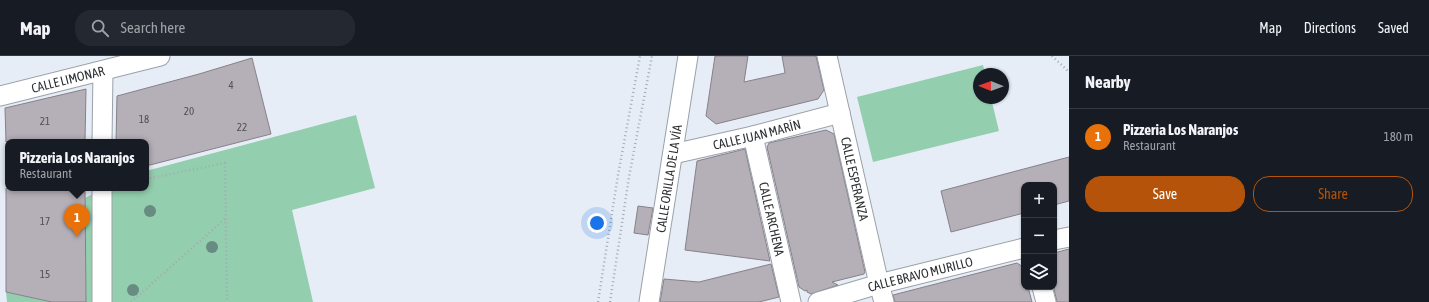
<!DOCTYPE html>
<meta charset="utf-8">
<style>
body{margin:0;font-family:"Asap Condensed",sans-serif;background:#242831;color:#f1f3f6}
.controls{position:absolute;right:12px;bottom:12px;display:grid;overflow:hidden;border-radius:8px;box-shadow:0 1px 3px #0004}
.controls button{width:36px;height:36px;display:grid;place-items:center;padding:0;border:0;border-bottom:1px solid #363941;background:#171b24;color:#f1f3f6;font:20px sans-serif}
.compass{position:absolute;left:973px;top:12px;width:36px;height:36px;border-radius:50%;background:#171b24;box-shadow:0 1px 3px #0004;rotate:271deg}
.you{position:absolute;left:597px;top:167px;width:14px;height:14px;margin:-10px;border:3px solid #fff;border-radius:50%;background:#1a73e8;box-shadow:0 0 0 6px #1a73e833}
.badge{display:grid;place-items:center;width:26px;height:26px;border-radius:50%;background:#b45309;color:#fff;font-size:13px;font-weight:700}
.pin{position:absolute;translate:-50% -33px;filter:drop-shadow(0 1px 2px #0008)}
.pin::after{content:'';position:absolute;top:21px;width:14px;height:12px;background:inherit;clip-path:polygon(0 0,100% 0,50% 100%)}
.popup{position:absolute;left:5px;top:83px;width:144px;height:52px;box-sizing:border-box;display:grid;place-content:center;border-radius:8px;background:#171b24;filter:drop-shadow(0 1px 3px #0005);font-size:13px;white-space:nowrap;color:#9ea1a6}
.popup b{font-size:15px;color:#f1f3f6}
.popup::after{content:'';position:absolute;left:50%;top:100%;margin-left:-8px;border:8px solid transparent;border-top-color:#171b24}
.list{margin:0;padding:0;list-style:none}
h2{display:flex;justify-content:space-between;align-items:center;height:52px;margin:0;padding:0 16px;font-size:17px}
h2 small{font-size:13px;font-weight:400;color:#9ea1a6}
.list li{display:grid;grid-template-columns:26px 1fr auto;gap:12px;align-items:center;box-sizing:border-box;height:56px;padding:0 16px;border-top:1px solid #363941}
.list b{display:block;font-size:15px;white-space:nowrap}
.list p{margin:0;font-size:13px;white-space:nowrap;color:#9ea1a6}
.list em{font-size:13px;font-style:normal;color:#9ea1a6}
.actions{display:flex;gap:8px;padding:12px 16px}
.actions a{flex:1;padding:9px 0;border:1px solid #b45309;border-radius:16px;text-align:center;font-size:14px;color:#b45309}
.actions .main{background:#b45309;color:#fff}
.icon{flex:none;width:22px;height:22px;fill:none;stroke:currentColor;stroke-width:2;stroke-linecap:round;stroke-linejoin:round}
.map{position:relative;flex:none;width:1069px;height:246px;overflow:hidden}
header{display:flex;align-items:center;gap:24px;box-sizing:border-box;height:56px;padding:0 20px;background:#171b24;border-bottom:1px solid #363941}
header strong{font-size:19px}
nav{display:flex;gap:22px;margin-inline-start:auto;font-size:14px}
.search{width:280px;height:36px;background:#242831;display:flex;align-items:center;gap:10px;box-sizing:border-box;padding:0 14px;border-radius:16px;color:#9ea1a6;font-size:15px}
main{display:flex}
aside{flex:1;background:#171b24}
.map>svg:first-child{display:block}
</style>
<header>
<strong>Map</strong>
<div class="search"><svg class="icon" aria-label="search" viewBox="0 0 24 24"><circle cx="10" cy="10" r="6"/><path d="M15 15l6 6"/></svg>Search here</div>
<nav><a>Map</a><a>Directions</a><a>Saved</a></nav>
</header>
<main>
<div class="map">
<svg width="1069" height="246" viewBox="0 0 1069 246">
<rect width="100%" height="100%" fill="#e6edf6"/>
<path fill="#93ceae" d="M983 9 985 18H979V42H991L999 75 873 106 857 41Z
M356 59 375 132 292 154 313 246H86L85 142 104 132H146V115Z
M6 236 52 246H7Z"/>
<path fill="#b5afb8" stroke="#868189" d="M715 0H748L744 26 785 17 782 0H816L824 34 818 43 716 68 706 60Z
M252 2 271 78 146 110V86H116L117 40 199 18Z
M86 33 85 86H6L5 52Z
M826 74 834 78 865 216 864 218 832 226 838 229 811 238 807 236V234L805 235 799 231 767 91 769 87Z
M745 93 770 205 685 194 697 105Z
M1069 101V145L1054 149V129H1024V157L951 176 941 135Z
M6 132H85L86 246H52L6 236Z
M638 150 653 152 648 179 634 177Z
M1069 193V246H1057L1054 233V197Z
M1017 207 1023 211 1024 231H1028L1032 246H895L893 239Z
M771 208 779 241 759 246H660L664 223 699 226Z"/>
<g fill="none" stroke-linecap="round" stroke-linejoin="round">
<g stroke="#9ba1a9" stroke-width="21">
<g id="street">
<path id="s1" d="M827 0 879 228 884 246"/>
<path id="s2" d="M0 40 160 0"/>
<path id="s3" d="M753 80 791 246"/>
<path d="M102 86 103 15"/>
<path id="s4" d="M673 98 753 80 840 57"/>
<path d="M102 132V246"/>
<path d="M1054 184 1069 181"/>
<path d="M1042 231 1046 246"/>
<path id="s5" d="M649 246 688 0"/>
<path id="s6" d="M818 246 879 228 1024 192"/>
</g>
</g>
<path stroke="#a4aab1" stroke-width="2.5" stroke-dasharray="1 3" stroke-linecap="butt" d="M1052 0 1069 16
M146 123 225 107 227 246
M131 246 226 162
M598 246 618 119 640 0
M610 246 629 121 652 0"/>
<use href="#street" stroke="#fff" stroke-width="19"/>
</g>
<g fill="#688b82">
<circle cx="150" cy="155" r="6"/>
<circle cx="212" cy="191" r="6"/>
<circle cx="133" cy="234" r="6"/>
</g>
<g text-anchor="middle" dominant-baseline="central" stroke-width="3" stroke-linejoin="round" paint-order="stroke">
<g font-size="11" fill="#505055">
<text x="231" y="29">4</text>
<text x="189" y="55">20</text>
<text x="144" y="63">18</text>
<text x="45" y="65">21</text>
<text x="242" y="71">22</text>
<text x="45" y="165">17</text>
<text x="45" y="218">15</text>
</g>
<g font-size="13" fill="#2e3134" stroke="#e6edf6">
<text stroke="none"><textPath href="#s2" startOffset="70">CALLE LIMONAR</textPath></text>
<text stroke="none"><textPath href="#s4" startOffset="86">CALLE JUAN MARÍN</textPath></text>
<text stroke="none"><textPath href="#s5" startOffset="125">CALLE ORILLA DE LA VÍA</textPath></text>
<text stroke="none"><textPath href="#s1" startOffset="126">CALLE ESPERANZA</textPath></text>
<text stroke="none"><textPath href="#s3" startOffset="85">CALLE ARCHENA</textPath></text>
<text stroke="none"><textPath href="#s6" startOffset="106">CALLE BRAVO MURILLO</textPath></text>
</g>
</g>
</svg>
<div class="controls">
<button>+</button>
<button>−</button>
<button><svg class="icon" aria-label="layers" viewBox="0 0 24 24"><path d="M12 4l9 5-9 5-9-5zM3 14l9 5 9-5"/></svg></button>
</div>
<svg class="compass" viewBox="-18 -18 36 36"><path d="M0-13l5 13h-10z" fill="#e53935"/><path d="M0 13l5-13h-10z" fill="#9ea1a6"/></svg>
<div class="you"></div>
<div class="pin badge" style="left:77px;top:181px;background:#e8710a">1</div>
<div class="popup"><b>Pizzeria Los Naranjos</b>Restaurant</div>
</div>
<aside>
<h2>Nearby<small></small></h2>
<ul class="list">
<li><span class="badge" style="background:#e8710a">1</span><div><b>Pizzeria Los Naranjos</b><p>Restaurant</p></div><em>180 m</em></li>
</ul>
<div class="actions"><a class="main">Save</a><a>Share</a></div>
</aside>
</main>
